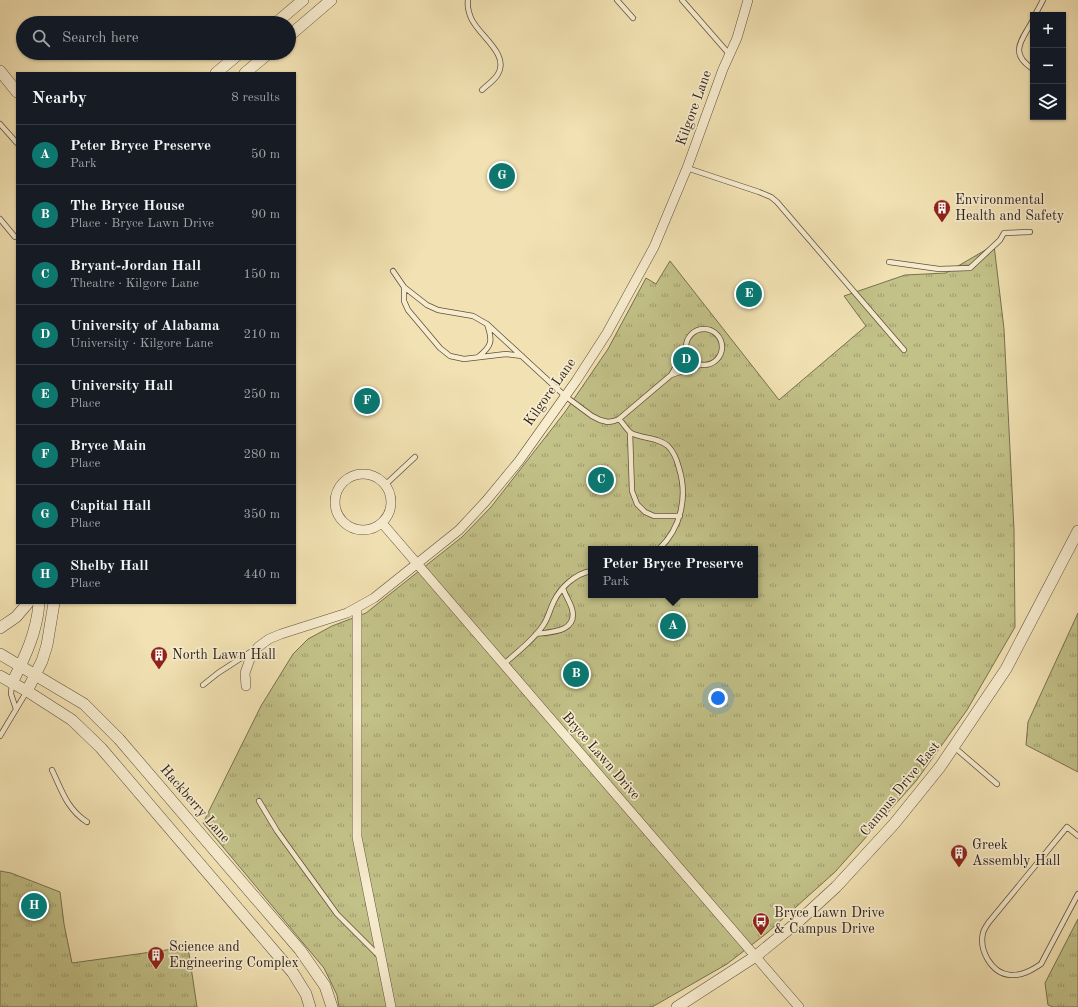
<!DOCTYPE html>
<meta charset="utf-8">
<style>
body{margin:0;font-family:"Old Standard TT",serif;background:#20242c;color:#f1f3f6}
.controls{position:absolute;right:12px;top:12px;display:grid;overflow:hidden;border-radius:0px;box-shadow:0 1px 3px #0004}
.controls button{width:36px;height:36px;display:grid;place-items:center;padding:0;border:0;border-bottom:1px solid #363941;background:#171b24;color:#f1f3f6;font:20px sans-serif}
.you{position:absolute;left:718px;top:698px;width:14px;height:14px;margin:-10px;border:3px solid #fff;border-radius:50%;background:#1a73e8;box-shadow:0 0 0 6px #1a73e833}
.badge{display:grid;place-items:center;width:26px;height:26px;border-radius:50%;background:#0f766e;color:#fff;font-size:13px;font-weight:700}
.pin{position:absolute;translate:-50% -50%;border:2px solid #fff;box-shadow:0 1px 4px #0006}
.popup{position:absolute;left:588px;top:546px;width:170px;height:52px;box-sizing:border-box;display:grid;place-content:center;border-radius:0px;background:#171b24;filter:drop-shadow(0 1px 3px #0005);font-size:13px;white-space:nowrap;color:#9ea1a6}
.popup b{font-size:15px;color:#f1f3f6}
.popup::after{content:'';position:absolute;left:50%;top:100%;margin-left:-8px;border:8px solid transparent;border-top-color:#171b24}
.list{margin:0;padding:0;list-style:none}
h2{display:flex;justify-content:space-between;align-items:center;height:52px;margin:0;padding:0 16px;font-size:17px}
h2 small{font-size:13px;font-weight:400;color:#9ea1a6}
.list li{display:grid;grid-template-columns:26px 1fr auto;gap:12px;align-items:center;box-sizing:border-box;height:60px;padding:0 16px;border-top:1px solid #363941}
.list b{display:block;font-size:15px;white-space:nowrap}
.list p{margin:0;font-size:13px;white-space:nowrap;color:#9ea1a6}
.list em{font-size:13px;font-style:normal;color:#9ea1a6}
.icon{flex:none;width:22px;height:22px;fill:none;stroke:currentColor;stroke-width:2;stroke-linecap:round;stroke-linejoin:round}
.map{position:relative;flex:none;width:1078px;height:1007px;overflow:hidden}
.search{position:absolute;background:#171b24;box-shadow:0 1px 3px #0004;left:16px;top:16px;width:280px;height:44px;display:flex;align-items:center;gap:10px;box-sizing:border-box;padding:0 14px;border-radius:22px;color:#9ea1a6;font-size:15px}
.panel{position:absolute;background:#171b24;box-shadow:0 1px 3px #0004;left:16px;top:72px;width:280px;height:532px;border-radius:0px}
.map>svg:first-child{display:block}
</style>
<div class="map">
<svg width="1078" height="1007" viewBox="0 0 1078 1007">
<defs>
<pattern id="park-tufts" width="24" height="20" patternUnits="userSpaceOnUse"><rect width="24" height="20" fill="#c2c188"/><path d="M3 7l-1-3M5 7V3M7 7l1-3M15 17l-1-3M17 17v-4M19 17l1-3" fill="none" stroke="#9e9c6e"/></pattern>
</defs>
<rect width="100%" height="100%" fill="#f2e2b3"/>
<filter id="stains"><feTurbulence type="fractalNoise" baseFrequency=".005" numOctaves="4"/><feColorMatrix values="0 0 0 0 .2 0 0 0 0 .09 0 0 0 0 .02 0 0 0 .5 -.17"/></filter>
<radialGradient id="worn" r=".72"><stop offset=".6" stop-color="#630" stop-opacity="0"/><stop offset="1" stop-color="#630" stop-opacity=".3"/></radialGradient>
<path fill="url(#park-tufts)" stroke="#777152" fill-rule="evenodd" d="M994 245 1004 329 1014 530 1015 627 967 710 916 781 835 872 767 933 727 964 652 1007H339L337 995 324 968 203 823 261 706 293 654 308 639 332 626 366 613 462 537 491 507 565 412 608 349 646 278 656 284 670 261 779 400 866 326 844 296 905 275 946 273ZM591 549H755V595H591Z
M1078 613V772L1026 745 1028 722Z
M0 871 11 873 60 892 64 924 72 963 188 947 197 1007H0Z
M1078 919V1007H1053L1048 1005 1045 983Z"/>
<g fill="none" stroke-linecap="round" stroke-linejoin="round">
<g stroke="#5e5141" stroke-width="6">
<path id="service" d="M468 0C467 6 469 13 471 18 478 35 510 54 498 74 494 81 487 85 482 90
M617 0 633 18
M682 0 730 55
M1035 15 1043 0
M1033 20C1022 40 1008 53 1033 69
M0 124 17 143
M687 168 759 192 771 197 777 202 904 350
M0 219 15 237H17
M889 262 939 269 970 268 1000 240 1004 233 1030 232
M393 271 404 287 427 305 438 310 473 316 487 324 565 396 592 416 600 420 608 422 614 421 619 419 671 375 686 349
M404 287V301L408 310 440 348 450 356 464 359 506 354 522 356
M686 347a18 18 0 1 1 36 0a18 18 0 1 1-36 0Z
M478 357C492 346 493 341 487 324
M671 375 700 365
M619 419C623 423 627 430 631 433 643 439 658 437 668 446 674 452 677 460 679 468 688 497 681 528 659 549
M630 433 632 491 637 504 645 512 654 516H680
M385 485 415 457
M536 634C551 632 578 632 572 609 570 602 565 595 563 588
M504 664C517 652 534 640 544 624 548 618 550 609 554 601 561 587 575 574 591 571
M12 683 11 694 16 709
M203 685 218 673 252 651
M0 736 27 691
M954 747 997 784
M52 770C62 791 67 809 87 822
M259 801 277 831 337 914 379 956
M1078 836 1067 827 989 922C987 925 984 929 983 933 979 950 991 973 1010 975 1022 976 1032 970 1041 964L1078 894"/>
</g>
<g stroke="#5e5141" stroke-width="10">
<path id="minor" d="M335 502a28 28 0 1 1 56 0a28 28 0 1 1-56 0Z
M382 523 799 1007
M357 608V837L391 1007
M246 686 245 673 250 659 258 647 269 639 281 634 347 613 374 598 459 530 486 501 519 461 576 381 607 333 654 247 687 168 723 69 737 38 748 0"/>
</g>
<g stroke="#5e5141" stroke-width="12">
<path id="tertiary" d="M276 23 303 0
M289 36 331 0
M0 71 17 92
M216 73 240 53
M245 73 269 53
M0 628 16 617 28 603
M0 654 84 704 119 739 300 950 325 986 332 1007
M0 676 27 691 72 720 101 748 293 973 306 994 310 1007
M12 683C25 657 37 632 39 603
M27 691 42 661 47 645 54 603
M677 1007 756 956 800 920 836 887 894 824 940 767 1006 669 1078 531"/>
</g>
<use href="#service" stroke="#f7ecce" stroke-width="4.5"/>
<use href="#minor" stroke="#f7ecce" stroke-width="9"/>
<use href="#tertiary" stroke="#f7ecce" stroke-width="11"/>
</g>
<defs>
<g id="building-pin" transform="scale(0.9)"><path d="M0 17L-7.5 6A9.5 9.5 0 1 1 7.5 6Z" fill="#8f2418" stroke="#f7ecce"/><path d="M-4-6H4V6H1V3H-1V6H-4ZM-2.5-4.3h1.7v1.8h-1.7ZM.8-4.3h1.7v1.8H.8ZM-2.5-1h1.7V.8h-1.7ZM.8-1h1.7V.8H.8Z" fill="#fff"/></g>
<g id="bus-pin" transform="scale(0.9)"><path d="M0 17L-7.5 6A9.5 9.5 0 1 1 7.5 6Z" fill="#8f2418" stroke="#f7ecce"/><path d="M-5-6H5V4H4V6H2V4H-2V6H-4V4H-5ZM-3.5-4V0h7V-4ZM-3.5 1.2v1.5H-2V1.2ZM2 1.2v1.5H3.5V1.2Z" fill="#fff"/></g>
</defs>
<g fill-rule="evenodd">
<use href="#building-pin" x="942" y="208"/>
<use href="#building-pin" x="159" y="655"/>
<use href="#building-pin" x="959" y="853"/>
<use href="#bus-pin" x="761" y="921"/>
<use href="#building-pin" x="156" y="955"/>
</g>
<g text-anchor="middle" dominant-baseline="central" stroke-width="3.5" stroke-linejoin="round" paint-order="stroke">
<g font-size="14" fill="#2c211b" stroke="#f7ecce">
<text transform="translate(694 108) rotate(-70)">Kilgore Lane</text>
<text transform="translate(550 392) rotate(-55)">Kilgore Lane</text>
<text transform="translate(601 756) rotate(49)">Bryce Lawn Drive</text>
<text transform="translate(900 789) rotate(-51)">Campus Drive East</text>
<text transform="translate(195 804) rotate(49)">Hackberry Lane</text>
</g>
<g font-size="14" fill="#2c211b" stroke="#f7ecce" text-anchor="start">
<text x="955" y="200">Environmental<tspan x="955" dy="16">Health and Safety</tspan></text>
<text x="172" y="655">North Lawn Hall</text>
<text x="972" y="845">Greek<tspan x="972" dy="16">Assembly Hall</tspan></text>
<text x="774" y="913">Bryce Lawn Drive<tspan x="774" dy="16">&amp; Campus Drive</tspan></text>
<text x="169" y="947">Science and<tspan x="169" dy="16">Engineering Complex</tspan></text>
</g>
</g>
<rect width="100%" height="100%" filter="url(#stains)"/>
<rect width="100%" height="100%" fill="url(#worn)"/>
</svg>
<div class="controls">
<button>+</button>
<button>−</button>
<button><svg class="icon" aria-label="layers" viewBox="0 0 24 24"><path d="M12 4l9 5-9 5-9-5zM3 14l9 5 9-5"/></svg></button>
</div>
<div class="you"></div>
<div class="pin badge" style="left:673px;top:626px">A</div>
<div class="popup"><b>Peter Bryce Preserve</b>Park</div>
<div class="pin badge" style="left:576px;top:674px">B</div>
<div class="pin badge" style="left:601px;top:480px">C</div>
<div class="pin badge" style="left:686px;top:360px">D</div>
<div class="pin badge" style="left:749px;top:294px">E</div>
<div class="pin badge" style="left:367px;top:401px">F</div>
<div class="pin badge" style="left:502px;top:176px">G</div>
<div class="pin badge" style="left:34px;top:906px">H</div>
<div class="search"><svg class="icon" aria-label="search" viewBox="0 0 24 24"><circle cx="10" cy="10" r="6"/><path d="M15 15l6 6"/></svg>Search here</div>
<section class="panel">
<h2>Nearby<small>8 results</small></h2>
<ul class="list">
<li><span class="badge">A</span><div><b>Peter Bryce Preserve</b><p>Park</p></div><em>50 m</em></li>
<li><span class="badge">B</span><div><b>The Bryce House</b><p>Place · Bryce Lawn Drive</p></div><em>90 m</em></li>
<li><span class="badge">C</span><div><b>Bryant-Jordan Hall</b><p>Theatre · Kilgore Lane</p></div><em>150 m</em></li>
<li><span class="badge">D</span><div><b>University of Alabama</b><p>University · Kilgore Lane</p></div><em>210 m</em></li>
<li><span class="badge">E</span><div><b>University Hall</b><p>Place</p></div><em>250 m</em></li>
<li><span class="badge">F</span><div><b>Bryce Main</b><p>Place</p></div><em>280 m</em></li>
<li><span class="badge">G</span><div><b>Capital Hall</b><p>Place</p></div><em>350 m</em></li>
<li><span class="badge">H</span><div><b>Shelby Hall</b><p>Place</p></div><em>440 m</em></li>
</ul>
</section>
</div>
